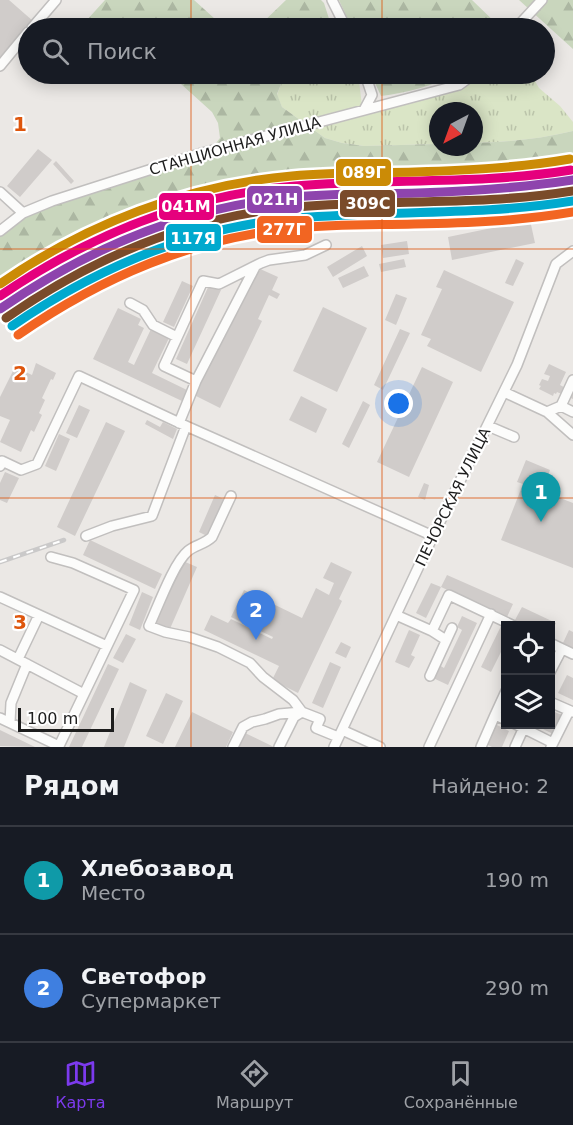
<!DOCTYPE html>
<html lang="ru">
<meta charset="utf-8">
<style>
body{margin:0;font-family:"DejaVu Sans",sans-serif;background:#20242c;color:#f1f3f6}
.controls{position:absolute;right:18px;bottom:18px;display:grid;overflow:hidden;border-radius:0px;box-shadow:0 3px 15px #0003}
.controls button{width:54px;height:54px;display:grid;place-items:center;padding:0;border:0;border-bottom:2px solid #363941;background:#171b24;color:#f1f3f6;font:30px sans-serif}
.compass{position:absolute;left:429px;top:102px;width:54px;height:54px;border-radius:50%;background:#171b24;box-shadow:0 3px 15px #0003;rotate:221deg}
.scale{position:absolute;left:18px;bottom:15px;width:96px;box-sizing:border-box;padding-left:6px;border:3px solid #1d1d1d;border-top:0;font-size:16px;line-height:21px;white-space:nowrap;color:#1d1d1d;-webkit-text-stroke:4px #fff;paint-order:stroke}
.you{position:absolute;left:399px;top:404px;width:21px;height:21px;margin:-15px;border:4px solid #fff;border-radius:50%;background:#1a73e8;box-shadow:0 0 0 9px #1a73e833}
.badge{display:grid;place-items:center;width:39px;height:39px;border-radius:50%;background:#7c3aed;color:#fff;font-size:20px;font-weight:700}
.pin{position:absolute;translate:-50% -50px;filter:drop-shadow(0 2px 3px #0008)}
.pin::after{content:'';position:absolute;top:32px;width:21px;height:18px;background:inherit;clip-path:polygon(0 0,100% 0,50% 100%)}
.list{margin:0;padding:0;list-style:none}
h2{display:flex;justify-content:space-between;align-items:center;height:78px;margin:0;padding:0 24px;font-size:26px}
h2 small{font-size:20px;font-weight:400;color:#9ea1a6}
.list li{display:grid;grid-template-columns:39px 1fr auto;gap:18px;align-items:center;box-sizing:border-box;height:108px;padding:0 24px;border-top:2px solid #363941}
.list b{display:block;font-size:22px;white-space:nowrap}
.list p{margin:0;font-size:20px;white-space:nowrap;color:#9ea1a6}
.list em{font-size:20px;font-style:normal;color:#9ea1a6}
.icon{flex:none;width:33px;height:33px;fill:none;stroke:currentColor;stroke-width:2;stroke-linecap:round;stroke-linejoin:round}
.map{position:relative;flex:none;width:573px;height:747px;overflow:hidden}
.search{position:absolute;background:#171b24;box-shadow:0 3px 15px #0003;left:18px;right:18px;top:18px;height:66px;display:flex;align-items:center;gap:15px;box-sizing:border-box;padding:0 21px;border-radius:33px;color:#9ea1a6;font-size:22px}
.sheet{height:294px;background:#171b24}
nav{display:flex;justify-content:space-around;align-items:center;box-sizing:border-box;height:84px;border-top:2px solid #363941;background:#171b24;font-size:16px;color:#9ea1a6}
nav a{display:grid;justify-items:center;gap:3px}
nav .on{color:#7c3aed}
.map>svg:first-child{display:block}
</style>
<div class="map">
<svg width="573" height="747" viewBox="0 0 573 747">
<defs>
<pattern id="grass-tufts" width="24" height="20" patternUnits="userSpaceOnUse" patternTransform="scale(1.5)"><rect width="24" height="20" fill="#dae5c6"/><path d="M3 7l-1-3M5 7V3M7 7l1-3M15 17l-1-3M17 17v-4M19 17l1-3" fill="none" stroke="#bbc4aa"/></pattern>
<pattern id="forest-firs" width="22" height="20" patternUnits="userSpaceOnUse" patternTransform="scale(1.5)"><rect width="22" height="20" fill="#c9d6bd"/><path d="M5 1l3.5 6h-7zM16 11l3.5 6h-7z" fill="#acb7a2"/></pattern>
</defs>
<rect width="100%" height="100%" fill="#ebe8e5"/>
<path fill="url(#grass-tufts)" d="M289 74H356L359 81 363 114 462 87 482 74H531L539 88 560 106 573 122V131C540 139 508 142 474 143V111H438V144L364 146 342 143 325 138 282 107 277 95 281 84Z
M573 164V188L557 192 463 202 461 175C499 174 536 173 573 164Z"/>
<path fill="url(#forest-firs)" d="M105 0H194L225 28H87L86 21Z
M286 0H321L324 3 331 25 327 28H257Z
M339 0H472L501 28H366C367 23 364 20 360 18L349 22Z
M519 0H573V49Z
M180 74H289L281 84 277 94 282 107 325 138 342 143 364 146 438 144V147H474V143C508 142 540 139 573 131V164L554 168 519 173 461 175 371 181 279 179 217 188 173 201 80 239 26 267 0 289V233L26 216 67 200 209 152 220 138 218 123 212 112 181 84Z
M371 74H455C433 86 405 93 381 96Z"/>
<path fill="#d0ccca" d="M0 0H9L33 21 0 59Z
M38 149 52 160 20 197 7 186Z
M56 161 74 181 71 184 53 164Z
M530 220 535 243 452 260 448 237Z
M407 241 409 254 383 258 381 245Z
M362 246 367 256 333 277 327 267Z
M404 259 406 267 381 272 379 264Z
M516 259 524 263 513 286 505 283Z
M364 266 369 276 343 288 338 278Z
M258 268 278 277 272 290 280 294 277 299 269 295 258 319 262 321 220 408 194 395 224 334 226 335Z
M444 270 514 302 481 372 427 346 431 339 421 335 442 289 436 287Z
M182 281 193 286 174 327 163 322Z
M209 285 221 290 187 364 176 359Z
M396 294 407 298 396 325 385 320Z
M323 307 367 328 337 392 293 371Z
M118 308 141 319 138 325 144 328 128 362 134 365 151 329 169 338 152 373 187 390 182 401 93 359Z
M400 329 410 333 383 390 374 385Z
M36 363 56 373 53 380 51 379 42 398 45 400 39 413 42 415 34 432 31 430 21 452 0 442 10 420 0 416V397L15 367 32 375Z
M549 364 566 372 560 385 573 392V399L557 392 556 394 554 393 553 396 539 389 541 386 539 385 542 379 548 381 550 376 544 374Z
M422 367 453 382 409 477 377 462Z
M301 396 327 409 316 433 289 420Z
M363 401 370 405 349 448 342 444Z
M79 405 90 410 77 438 66 433Z
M147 420 160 427 163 422 177 429 173 439 145 424Z
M106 422 125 431 75 536 57 527Z
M59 434 70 439 56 471 45 466Z
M526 460 550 470 542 491 573 503V568L501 540 523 484 517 482Z
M5 472 19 478 7 503 0 500V483Z
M424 483 429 485 425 500 418 497Z
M215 495 226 500 209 537 199 532Z
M90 540 162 574 155 589 83 555Z
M183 561 197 567 169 631 155 624Z
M331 562 352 572 339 599 342 601 298 693 272 680 279 666 204 630 211 615 228 623 231 619 272 639 273 637 231 617 244 590 302 618 316 588 329 595 334 583 323 578Z
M447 575 513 604 507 617 441 587 426 618 416 613 431 583 441 587Z
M142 592 153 597 140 630 129 625Z
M522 607 556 623 550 635V626H526L515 620Z
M462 616 477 623 448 685 433 678 439 665 444 668 462 630 457 627Z
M502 624 506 626V642L491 672 481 667Z
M409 630 420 635 411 655 415 657 409 668 395 662Z
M569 630 573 632V648L563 643Z
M126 634 136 639 123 663 113 658Z
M341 642 351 647 346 658 335 653Z
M330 662 341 667 323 708 312 703Z
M108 664 119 669 82 747H69Z
M567 675 573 678V700L558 693Z
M130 682 147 690 124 747H104Z
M166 693 183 701 163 744 146 736Z
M550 710 564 716 555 735 541 728 543 724H550Z
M192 712 233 732 226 747H175Z
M495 724 509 731 502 747H492L486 744Z
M0 730 35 747 0 746Z
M245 733 274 747H239Z"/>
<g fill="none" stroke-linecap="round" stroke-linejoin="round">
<g stroke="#c1bfbe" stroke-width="12">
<path id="minor" d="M332 0 346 28
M32 28 56 0
M516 28 542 0
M0 66 28 32
M364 110 372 95 365 74
M0 192 23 213
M0 231 23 213 52 201 202 153 459 85 474 74
M130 303 143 310 153 325 177 337
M196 381 164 366 203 281 219 284 261 263 269 260 305 255 326 245
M504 392 547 412 573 435
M561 406 573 412
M547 412 561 406 573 380
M179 423 196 381 255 267
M488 426 514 437
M0 466 2 461 21 470 37 464 79 376 186 426 433 536
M231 496 212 537C205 544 195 545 188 551 174 562 157 609 149 626L165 632 189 637 218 647 250 663 263 677 293 700 302 712 320 719 316 728 338 737
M86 536 112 526 152 516 186 426
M0 597 107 646
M396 615 432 631 446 640
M432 631 449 595 514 626
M550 643 573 654
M0 650 84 694
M18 659 39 615
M550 672 562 649
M430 676 452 628
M506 691 495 715 506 720
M550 702 573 712
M0 718 59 746 134 590 73 563 51 557
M10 722 11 703 27 664
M515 724 553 743 551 747
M342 730 380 747
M553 743 569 711
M233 747 243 727 252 722 265 719 279 714 302 712
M279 747 294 717 302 712
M334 747 433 536 517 365 556 264 573 251
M429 747 491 614
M481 747 495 715
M515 747 525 725"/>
</g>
<use href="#minor" stroke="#fcfcfb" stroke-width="9"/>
<g stroke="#cac9c9" stroke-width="4.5">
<path id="rail" d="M0 562 64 540"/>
</g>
<use href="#rail" stroke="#fff" stroke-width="2" stroke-dasharray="7" stroke-linecap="butt"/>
<g stroke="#fff" stroke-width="14">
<path id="rail-1" d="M0 309C89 248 186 206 295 197 336 193 377 194 418 193 470 191 522 188 573 180"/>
</g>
<g stroke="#fff" stroke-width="14">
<path id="rail-2" d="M6 318C94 257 189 216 296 207 389 199 480 206 573 191"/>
</g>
<g stroke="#fff" stroke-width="14">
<path id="rail-3" d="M0 296C88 236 188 195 295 186 387 178 479 185 571 170"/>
</g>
<g stroke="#fff" stroke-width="14">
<path id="rail-4" d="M12 326C98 267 192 227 297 218 389 210 480 216 573 201"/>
</g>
<g stroke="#fff" stroke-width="14">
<path id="rail-5" d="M0 284C86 224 187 185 292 176 333 172 374 173 415 172 467 170 518 168 570 159"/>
</g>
<g stroke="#fff" stroke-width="14">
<path id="rail-6" d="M18 335C102 277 192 238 296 228 335 224 375 225 414 224 467 223 520 221 573 212"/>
</g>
<use href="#rail-1" stroke="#8e44ad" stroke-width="9"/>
<use href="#rail-2" stroke="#7a4b2a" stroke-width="9"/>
<use href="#rail-3" stroke="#e5007d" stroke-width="9"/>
<use href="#rail-4" stroke="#00a9ce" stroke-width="9"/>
<use href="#rail-5" stroke="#cb8b06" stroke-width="9"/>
<use href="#rail-6" stroke="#f26522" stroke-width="9"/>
</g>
<path fill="none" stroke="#de560d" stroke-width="1.5" stroke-opacity="0.55" d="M191 0V28M382 0V28M191 74V747M382 74V747M0 249H573M0 498H573"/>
<g text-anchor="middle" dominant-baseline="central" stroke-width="4.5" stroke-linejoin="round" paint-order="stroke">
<g font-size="15" fill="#1d1d1d" stroke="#fff">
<text transform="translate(235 146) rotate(-16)">СТАНЦИОННАЯ УЛИЦА</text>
<text transform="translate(453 497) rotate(-64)">ПЕЧОРСКАЯ УЛИЦА</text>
</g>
</g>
<g font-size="20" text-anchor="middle" font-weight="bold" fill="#de560d" stroke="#fff" stroke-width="4.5" stroke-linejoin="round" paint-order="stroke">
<text x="20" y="131">1</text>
<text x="20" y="380">2</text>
<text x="20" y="629">3</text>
</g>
<g stroke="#fff" stroke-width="2">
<rect x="335" y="158" width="57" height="29" rx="6" fill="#cb8b06"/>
<rect x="246" y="185" width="57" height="29" rx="6" fill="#8e44ad"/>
<rect x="339" y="189" width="57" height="29" rx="6" fill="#7a4b2a"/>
<rect x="158" y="192" width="57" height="29" rx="6" fill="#e5007d"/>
<rect x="256" y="215" width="57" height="29" rx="6" fill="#f26522"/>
<rect x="165" y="223" width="57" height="29" rx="6" fill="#00a9ce"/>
</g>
<g font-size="16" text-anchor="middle" font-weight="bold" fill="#fff">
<text x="364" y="178">089Г</text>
<text x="275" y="205">021Н</text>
<text x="368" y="209">309С</text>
<text x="186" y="212">041М</text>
<text x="284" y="235">277Г</text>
<text x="193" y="244">117Я</text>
</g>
</svg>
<div class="controls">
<button><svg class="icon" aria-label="locate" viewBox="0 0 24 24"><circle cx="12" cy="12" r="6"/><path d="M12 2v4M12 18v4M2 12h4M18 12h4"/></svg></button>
<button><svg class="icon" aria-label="layers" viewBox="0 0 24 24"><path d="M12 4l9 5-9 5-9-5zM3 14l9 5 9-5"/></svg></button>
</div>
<svg class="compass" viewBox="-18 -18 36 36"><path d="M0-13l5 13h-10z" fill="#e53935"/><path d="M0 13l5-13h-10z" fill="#9ea1a6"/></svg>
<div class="scale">100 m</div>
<div class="you"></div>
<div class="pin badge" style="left:541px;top:522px;background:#0f9aa8">1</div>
<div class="pin badge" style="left:256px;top:640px;background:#3f7fe0">2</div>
<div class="search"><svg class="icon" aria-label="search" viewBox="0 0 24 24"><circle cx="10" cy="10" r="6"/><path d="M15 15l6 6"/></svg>Поиск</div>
</div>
<section class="sheet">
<h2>Рядом<small>Найдено: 2</small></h2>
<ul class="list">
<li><span class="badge" style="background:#0f9aa8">1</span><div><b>Хлебозавод</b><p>Место</p></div><em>190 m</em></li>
<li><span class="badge" style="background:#3f7fe0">2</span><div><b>Светофор</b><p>Супермаркет</p></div><em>290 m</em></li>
</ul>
</section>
<nav>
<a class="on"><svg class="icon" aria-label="map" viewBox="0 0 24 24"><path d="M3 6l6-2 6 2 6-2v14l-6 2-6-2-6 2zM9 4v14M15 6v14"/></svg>Карта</a>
<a><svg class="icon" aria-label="directions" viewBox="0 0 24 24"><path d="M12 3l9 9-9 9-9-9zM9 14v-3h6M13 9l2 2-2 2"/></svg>Маршрут</a>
<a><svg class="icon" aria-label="saved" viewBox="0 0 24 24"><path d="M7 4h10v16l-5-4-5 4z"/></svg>Сохранённые</a>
</nav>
